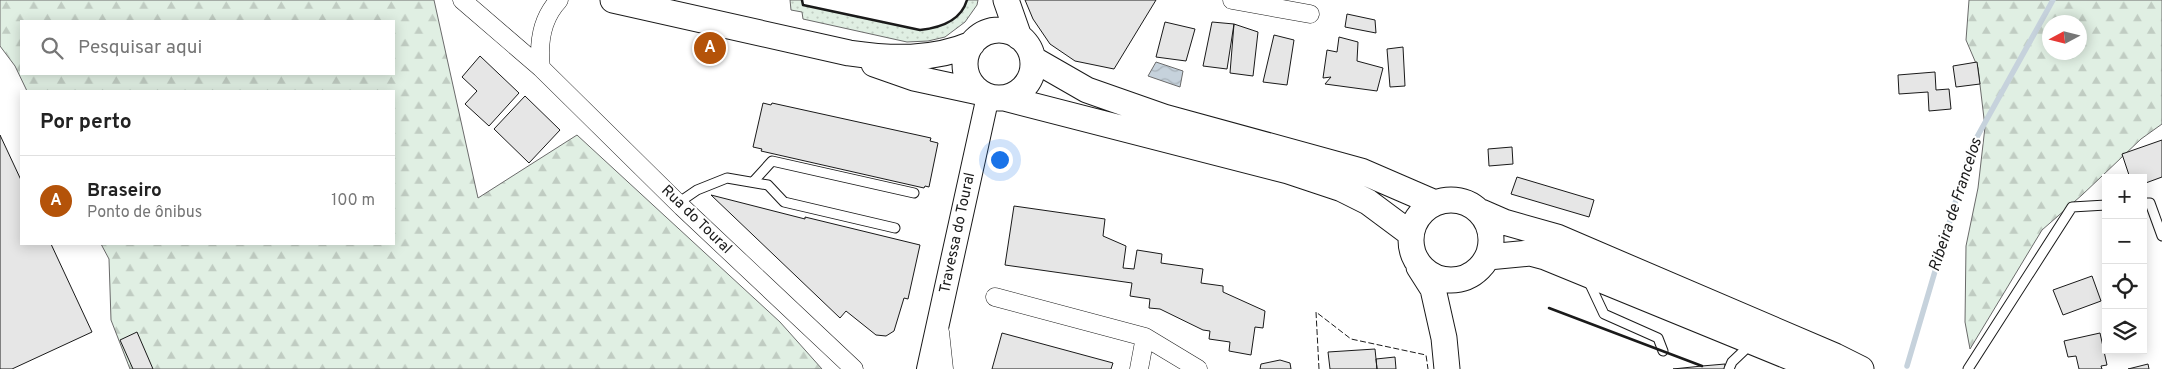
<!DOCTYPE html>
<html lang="pt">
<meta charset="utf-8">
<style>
body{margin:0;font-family:Overpass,sans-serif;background:#f2f2f2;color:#222}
.controls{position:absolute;right:15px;bottom:15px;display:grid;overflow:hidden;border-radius:0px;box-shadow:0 2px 12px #0003}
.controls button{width:45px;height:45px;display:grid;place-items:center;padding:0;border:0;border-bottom:1px solid #e0e0e0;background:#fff;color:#222;font:25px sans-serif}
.compass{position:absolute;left:2042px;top:15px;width:45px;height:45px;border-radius:50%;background:#fff;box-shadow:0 2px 12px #0003;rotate:263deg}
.you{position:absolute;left:999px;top:159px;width:18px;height:18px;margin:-12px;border:4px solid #fff;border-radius:50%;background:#1a73e8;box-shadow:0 0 0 8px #1a73e833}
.badge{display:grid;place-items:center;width:32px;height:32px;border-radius:50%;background:#b45309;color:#fff;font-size:16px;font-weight:700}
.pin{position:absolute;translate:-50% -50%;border:2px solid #fff;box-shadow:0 1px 5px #0006}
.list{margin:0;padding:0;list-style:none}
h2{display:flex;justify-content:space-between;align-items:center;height:65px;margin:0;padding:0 20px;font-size:21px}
h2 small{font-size:16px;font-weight:400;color:#767676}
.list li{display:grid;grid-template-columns:32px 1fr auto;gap:15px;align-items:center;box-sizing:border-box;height:90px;padding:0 20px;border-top:1px solid #e0e0e0}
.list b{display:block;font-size:19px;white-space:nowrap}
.list p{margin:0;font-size:16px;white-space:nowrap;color:#767676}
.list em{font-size:16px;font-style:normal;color:#767676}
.icon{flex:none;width:28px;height:28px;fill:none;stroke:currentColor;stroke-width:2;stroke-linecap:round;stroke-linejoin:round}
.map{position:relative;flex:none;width:2162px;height:369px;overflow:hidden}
.search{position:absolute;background:#fff;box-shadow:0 2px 12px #0003;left:20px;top:20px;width:375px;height:55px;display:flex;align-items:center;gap:12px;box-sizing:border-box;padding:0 18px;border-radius:0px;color:#767676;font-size:19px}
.panel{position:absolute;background:#fff;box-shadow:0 2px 12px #0003;left:20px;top:90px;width:375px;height:155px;border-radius:0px}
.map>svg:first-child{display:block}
</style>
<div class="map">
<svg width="2162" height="369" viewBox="0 0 2162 369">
<defs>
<pattern id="green-dots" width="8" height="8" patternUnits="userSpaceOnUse" patternTransform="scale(1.25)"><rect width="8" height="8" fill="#e0efe3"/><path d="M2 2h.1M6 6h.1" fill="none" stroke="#c0ccc2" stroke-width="1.8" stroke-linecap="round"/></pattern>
<pattern id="forest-firs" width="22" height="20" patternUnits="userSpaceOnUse" patternTransform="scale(1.25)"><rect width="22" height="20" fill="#e0efe3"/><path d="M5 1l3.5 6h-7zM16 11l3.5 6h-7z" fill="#c0ccc2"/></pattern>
<pattern id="water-waves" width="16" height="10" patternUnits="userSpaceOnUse" patternTransform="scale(1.25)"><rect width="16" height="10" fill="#c6d2dc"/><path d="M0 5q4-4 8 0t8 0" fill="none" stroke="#aab4bc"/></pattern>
</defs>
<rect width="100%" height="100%" fill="#fff"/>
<path fill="url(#green-dots)" stroke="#6a6a6a" d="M790 0H802L803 5 920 30C939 28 961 21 967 0H978L977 5 965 22 945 37 928 41 907 42 803 19 802 12 791 10Z"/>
<path fill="url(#forest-firs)" stroke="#6a6a6a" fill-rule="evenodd" d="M0 0H434L478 198 577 135 780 322 822 369H130L111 320 109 259 101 244H394V91H27L15 66 0 46ZM21 21H394V74H21Z
M1969 0H2162V124L2141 139 2082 195 2042 230 1970 349 1965 322 1966 246 1978 188 1985 127 1978 68 1966 40ZM2050 22H2080V52H2050Z"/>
<path fill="url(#water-waves)" stroke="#6a6a6a" d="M1156 62 1183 71 1180 87 1148 76Z"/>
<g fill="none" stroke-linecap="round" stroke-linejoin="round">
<path stroke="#c6d2dc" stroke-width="5.5" d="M1907 366 1972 146 2053 0"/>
</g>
<path fill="#e6e6e6" stroke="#1a1a1a" d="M1025 0H1156L1114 69 1075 61 1050 44 1033 19Z
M1347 14 1375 20 1376 33 1345 27Z
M1165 22 1195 29 1186 61 1156 57Z
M1212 22 1234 24 1227 69 1203 66Z
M1234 24 1258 32 1253 76 1230 73Z
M1274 35 1294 40 1287 85 1263 82Z
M1339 37 1358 42 1357 61 1383 68 1377 91 1325 84 1331 77 1323 78 1327 50 1337 52Z
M1403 47 1405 86 1390 87 1387 49Z
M480 56 519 93 489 126 465 104 477 91 462 77Z
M1977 62 1980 84 1956 87 1953 66Z
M1935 72 1936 90 1949 89 1951 109 1929 111 1928 92 1899 94 1898 75Z
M525 96 560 130 529 163 494 129Z
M763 103 771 105 772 103 931 138 930 141 938 143 929 187 925 186 924 188 761 151 762 149 753 147Z
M0 135 21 180V244H51L92 332 12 369H0Z
M2162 140V177L2143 184V178H2130L2122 154Z
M1512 147 1513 164 1489 166 1488 149Z
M1517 177 1594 200 1589 217 1511 194Z
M711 195 805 219V217L920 245 908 299 904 298 894 331 886 336 876 335 846 311 840 318Z
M1014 206 1105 219 1103 236 1126 246 1123 268 1134 269 1137 250 1162 254 1161 263 1203 269 1201 283 1223 286V292L1265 311 1263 328 1255 327 1251 355 1229 351 1230 342 1209 339 1210 331 1203 330 1160 309 1149 308 1150 299 1130 296 1132 283 1005 265Z
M2092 276 2101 301 2063 315 2053 290Z
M137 332 153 369H133L120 340Z
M1002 333 1113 363 1111 369H992Z
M2100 333 2107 365 2101 366 2102 369H2079L2076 356 2068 357 2064 341Z
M1375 349 1377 369H1330L1328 352Z
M1395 357 1396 369H1377L1376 359Z
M1280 360 1290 363 1291 369H1260L1261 364Z
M1725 364V369H1673L1702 366Z
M2148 364 2149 369H2128Z"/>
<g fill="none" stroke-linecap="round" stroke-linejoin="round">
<g stroke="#1a1a1a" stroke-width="11">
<path id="service" d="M753 182 772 161 914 193
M678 203 697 190 727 178 768 185 784 202 895 228
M2143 203H2150L2162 236
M1588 280 1604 314 1658 338 1663 351
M1729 369 1732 362 1752 343
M1968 369 2072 207 2106 205"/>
</g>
<g stroke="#1a1a1a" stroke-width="19">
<path id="minor" d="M462 0 541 68 682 207 854 369
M1232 0 1310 14
M541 68C538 43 541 19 559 0
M995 297 1145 337 1198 369
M940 332 944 369
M1139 369 1145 337"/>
</g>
<g stroke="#1a1a1a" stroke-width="24">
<path id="tertiary" d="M928 369 988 96"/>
</g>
<g stroke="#1a1a1a" stroke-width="27">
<path id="secondary" d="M613 0 849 53C891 59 932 61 972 44
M1006 0 1019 37
M965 64a34 34 0 1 1 68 0a34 34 0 1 1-68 0Z
M1033 59 1087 90 1164 117 1361 171 1435 203
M874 64 914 78 979 92
M1004 98 1288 171 1342 189 1368 202 1411 234
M1411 240a40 40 0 1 1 80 0a40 40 0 1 1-80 0Z
M1481 212 1504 222 1557 237 1835 356 1861 369
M1488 257 1530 253 1545 257 1819 369
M1419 267 1433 289 1444 338 1447 369"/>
</g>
<use href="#service" stroke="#fff" stroke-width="9"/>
<use href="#minor" stroke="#fff" stroke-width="18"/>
<use href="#tertiary" stroke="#fff" stroke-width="22"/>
<use href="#secondary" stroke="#fff" stroke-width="25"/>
<path stroke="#1a1a1a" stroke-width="1" stroke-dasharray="6 2.5" stroke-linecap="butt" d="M1319 369 1316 312 1351 339 1426 355 1428 369"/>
<path stroke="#1a1a1a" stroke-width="2.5" d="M802 0 803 5 920 30C939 28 961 21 967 0
M1549 308 1702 366"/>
</g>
<g text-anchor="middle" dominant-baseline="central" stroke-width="4" stroke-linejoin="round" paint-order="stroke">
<g font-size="15" fill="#1a1a1a" stroke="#fff">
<text transform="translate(696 220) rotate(44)">Rua do Toural</text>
<text transform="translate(958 233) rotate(-78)">Travessa do Toural</text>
</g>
<g font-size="16" font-style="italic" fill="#1a1a1a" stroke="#fff">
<text transform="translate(1956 205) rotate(-72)">Ribeira de Francelos</text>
</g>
</g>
</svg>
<div class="controls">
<button>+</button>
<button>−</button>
<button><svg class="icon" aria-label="locate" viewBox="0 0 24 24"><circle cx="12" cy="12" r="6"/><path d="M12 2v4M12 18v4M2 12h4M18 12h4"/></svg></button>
<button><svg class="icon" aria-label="layers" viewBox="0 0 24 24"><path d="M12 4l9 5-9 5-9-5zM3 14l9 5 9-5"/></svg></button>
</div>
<svg class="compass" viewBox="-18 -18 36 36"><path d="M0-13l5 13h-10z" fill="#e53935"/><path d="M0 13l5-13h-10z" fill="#767676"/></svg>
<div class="you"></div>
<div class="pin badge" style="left:710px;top:48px">A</div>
<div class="search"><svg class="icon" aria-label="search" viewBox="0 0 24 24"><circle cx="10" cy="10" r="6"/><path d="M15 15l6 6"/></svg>Pesquisar aqui</div>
<section class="panel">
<h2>Por perto<small></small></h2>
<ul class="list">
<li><span class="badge">A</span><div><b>Braseiro</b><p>Ponto de ônibus</p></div><em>100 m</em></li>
</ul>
</section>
</div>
